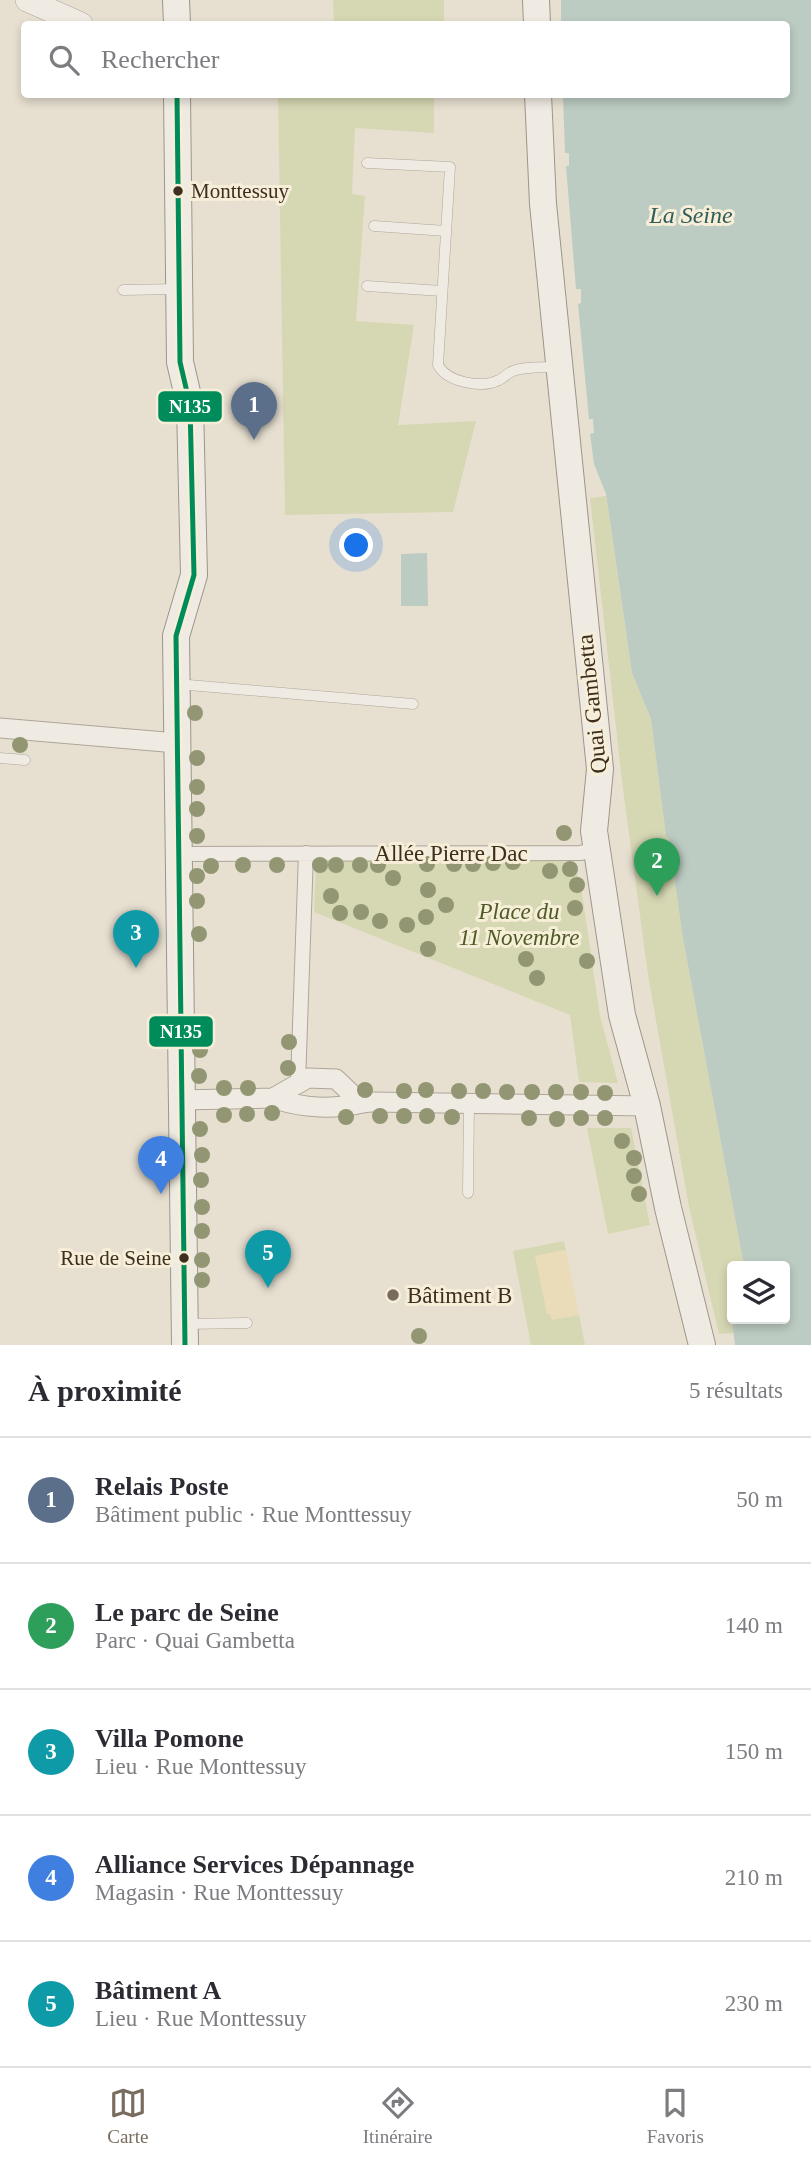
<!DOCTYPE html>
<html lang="fr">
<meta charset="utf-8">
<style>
body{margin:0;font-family:Georgia,serif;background:#f7f7f7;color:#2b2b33}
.controls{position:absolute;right:21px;bottom:21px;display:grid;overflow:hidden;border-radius:7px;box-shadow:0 4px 10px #0003}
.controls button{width:63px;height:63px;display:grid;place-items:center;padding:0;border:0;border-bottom:2px solid #e1e1e2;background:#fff;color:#2b2b33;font:35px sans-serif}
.you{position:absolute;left:357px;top:546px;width:24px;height:24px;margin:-18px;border:5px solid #fff;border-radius:50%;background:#1a73e8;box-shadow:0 0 0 10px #1a73e833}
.badge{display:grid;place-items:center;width:46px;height:46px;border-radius:50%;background:#786c5e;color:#fff;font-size:23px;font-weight:700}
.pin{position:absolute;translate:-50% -58px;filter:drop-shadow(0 2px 4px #0008)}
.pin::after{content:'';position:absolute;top:37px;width:24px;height:21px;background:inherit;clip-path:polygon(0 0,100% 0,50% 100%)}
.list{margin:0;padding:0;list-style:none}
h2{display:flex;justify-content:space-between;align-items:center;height:91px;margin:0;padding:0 28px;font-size:30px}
h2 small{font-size:23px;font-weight:400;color:#7c7c81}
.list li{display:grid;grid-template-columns:46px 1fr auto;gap:21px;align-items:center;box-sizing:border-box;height:126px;padding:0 28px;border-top:2px solid #e1e1e2}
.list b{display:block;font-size:26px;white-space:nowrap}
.list p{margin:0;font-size:23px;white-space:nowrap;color:#7c7c81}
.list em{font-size:23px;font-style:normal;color:#7c7c81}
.icon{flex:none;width:38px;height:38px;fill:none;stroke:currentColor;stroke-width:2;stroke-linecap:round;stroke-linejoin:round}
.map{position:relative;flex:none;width:811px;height:1345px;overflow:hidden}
.search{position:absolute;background:#fff;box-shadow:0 4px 10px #0003;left:21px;right:21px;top:21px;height:77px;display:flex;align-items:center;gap:18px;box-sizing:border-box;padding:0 24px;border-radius:7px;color:#7c7c81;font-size:26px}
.sheet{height:721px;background:#fff}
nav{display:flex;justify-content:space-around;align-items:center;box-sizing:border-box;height:98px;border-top:2px solid #e1e1e2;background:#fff;font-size:19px;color:#7c7c81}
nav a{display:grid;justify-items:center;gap:4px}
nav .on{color:#786c5e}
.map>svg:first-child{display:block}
</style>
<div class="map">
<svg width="811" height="1345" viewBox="0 0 811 1345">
<rect width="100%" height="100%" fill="#e7e0d1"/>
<path fill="#d6d7b3" d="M333 0H444V24H334Z
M278 95H434V133L355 128 352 194 365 196 356 321 414 325 398 425 476 421 453 512 285 515Z
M606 496 632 673 651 719 666 836 669 837 682 933 744 1266H732L733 1333 719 1334 689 1207 648 975 623 789 590 498Z
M545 858 571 863 580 880 600 1016 618 1083 579 1082 570 1015 314 912 316 861Z
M587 1128H631L650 1225 608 1234Z
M564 1241 566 1250 536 1256 552 1319 579 1315 585 1345H531L513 1251Z"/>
<path fill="#eadcb9" d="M566 1250 579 1315 552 1320 550 1314H547L535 1256Z"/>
<path fill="#bcccc2" d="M561 0H811V1345H735L731 1314 732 1313V1319H785V1266H744L682 933 669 838 666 836 651 719 632 673 606 494 594 464 590 434 594 433 593 419H589L578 304 581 303V289H576L566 166H569V153H565L563 95 786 94V24H561Z
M427 553 428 606H401V554Z"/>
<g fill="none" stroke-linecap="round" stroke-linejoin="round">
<g stroke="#ada599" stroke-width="11">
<path id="service" d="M367 163 450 167 438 365C447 382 481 389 499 380 504 378 507 373 513 371 526 366 544 368 558 367
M374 226 446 231
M367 286 442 291
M123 290 179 289
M177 684 413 704
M0 758 25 760
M468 1193 469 1103
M185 1324 247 1323"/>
</g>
<g stroke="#ada599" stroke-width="16">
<path id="pedestrian" d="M179 854 580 853 597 850
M298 1083 306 853"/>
</g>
<g stroke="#ada599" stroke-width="21">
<path id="minor" d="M0 728 177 743
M182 1100 273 1098
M360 1102 336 1079 308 1078 273 1098C294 1106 321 1109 344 1106 354 1106 362 1102 372 1102L647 1106"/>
</g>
<g stroke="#ada599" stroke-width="24">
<path id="tertiary" d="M27 0 81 24"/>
</g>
<g stroke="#9c958a" stroke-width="28">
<path id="secondary" d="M176 0 177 24
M536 0 537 24
M177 94 180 362 190 405 194 575 176 636 185 1345
M538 94 543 204 600 769 594 831 622 1015 647 1106 668 1208 702 1345"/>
</g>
<use href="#service" stroke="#efebe3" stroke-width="10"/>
<use href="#pedestrian" stroke="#efebe3" stroke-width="14"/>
<use href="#minor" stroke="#efebe3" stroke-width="19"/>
<use href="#tertiary" stroke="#efebe3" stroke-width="23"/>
<use href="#secondary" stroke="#efebe3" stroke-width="26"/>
<g stroke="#f7eed8" stroke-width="10">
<path id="bus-1" d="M177 94 180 362 190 405 194 575 176 636 185 1345"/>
</g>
<use href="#bus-1" stroke="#008b5a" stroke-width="5"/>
</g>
<g fill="#929673">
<circle cx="195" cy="713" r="8"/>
<circle cx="20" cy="745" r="8"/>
<circle cx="197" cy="758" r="8"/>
<circle cx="197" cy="787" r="8"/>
<circle cx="197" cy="809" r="8"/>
<circle cx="564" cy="833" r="8"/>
<circle cx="197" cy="836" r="8"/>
<circle cx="513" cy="862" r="8"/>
<circle cx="493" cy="863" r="8"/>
<circle cx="427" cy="864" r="8"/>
<circle cx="454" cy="864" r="8"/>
<circle cx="473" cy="864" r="8"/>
<circle cx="243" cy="865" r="8"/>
<circle cx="277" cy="865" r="8"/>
<circle cx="320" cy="865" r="8"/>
<circle cx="336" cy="865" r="8"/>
<circle cx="360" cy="865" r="8"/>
<circle cx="378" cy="865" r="8"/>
<circle cx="211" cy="866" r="8"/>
<circle cx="570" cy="869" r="8"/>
<circle cx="550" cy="871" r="8"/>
<circle cx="197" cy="876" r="8"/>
<circle cx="393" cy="878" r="8"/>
<circle cx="577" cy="885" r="8"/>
<circle cx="428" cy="890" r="8"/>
<circle cx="331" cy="896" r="8"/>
<circle cx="197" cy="901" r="8"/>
<circle cx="446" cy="905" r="8"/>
<circle cx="575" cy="908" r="8"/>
<circle cx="361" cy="912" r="8"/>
<circle cx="340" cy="913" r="8"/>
<circle cx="426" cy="917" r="8"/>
<circle cx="380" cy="921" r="8"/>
<circle cx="407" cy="925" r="8"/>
<circle cx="199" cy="934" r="8"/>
<circle cx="542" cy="939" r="8"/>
<circle cx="428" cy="949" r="8"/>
<circle cx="526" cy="959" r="8"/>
<circle cx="587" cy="961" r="8"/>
<circle cx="537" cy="978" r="8"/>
<circle cx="289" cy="1042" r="8"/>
<circle cx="200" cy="1050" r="8"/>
<circle cx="288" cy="1068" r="8"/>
<circle cx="199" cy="1076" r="8"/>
<circle cx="224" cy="1088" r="8"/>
<circle cx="248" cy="1088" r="8"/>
<circle cx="365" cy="1090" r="8"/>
<circle cx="426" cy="1090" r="8"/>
<circle cx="404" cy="1091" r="8"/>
<circle cx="459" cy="1091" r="8"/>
<circle cx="483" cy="1091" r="8"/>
<circle cx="507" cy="1092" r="8"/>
<circle cx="532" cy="1092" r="8"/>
<circle cx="556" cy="1092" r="8"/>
<circle cx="581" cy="1092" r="8"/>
<circle cx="605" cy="1093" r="8"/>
<circle cx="272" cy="1113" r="8"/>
<circle cx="247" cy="1114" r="8"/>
<circle cx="224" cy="1115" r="8"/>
<circle cx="380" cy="1116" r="8"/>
<circle cx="404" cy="1116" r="8"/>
<circle cx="427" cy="1116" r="8"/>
<circle cx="346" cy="1117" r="8"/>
<circle cx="452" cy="1117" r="8"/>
<circle cx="529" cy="1118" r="8"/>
<circle cx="581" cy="1118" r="8"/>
<circle cx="605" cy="1118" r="8"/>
<circle cx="557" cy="1119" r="8"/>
<circle cx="200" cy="1129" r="8"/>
<circle cx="622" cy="1141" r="8"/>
<circle cx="202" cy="1155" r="8"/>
<circle cx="634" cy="1158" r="8"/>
<circle cx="634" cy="1176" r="8"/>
<circle cx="201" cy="1180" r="8"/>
<circle cx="639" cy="1194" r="8"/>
<circle cx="202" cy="1207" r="8"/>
<circle cx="202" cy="1231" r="8"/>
<circle cx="202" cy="1260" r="8"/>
<circle cx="202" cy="1280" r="8"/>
<circle cx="419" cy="1336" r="8"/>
</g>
<g fill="#3d2e20" stroke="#f7eed8" stroke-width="2.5">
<circle cx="178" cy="191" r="6"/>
<circle cx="184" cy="1258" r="6"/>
</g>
<circle fill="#786c5e" stroke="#f7eed8" stroke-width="2.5" cx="393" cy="1295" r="7"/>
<g text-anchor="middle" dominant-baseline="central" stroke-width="6" stroke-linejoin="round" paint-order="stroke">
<g font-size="21" fill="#3d2e20" stroke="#f7eed8" text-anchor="start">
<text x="191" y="191">Monttessuy</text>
<text x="171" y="1258" text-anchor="end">Rue de Seine</text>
</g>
<g font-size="23" fill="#3d2e20" stroke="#f7eed8">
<text transform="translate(592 704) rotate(-96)">Quai Gambetta</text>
<text x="451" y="853">Allée Pierre Dac</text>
</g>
<g font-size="23" font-style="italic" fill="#4d5a26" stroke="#f7eed8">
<text x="519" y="911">Place du<tspan x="519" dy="26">11 Novembre</tspan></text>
</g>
<g font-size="23" fill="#3d2e20" stroke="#f7eed8" text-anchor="start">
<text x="407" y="1295">Bâtiment B</text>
</g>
<g font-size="24" font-style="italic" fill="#2f5d5a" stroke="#f7eed8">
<text x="691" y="215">La Seine</text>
</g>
</g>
<g stroke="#f7eed8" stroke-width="2.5">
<rect x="157" y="390" width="66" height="33" rx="7" fill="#008b5a"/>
<rect x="148" y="1015" width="66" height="33" rx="7" fill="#008b5a"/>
</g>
<g font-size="19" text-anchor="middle" font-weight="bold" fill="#fff">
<text x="190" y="413">N135</text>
<text x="181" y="1038">N135</text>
</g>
</svg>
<div class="controls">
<button><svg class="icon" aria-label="layers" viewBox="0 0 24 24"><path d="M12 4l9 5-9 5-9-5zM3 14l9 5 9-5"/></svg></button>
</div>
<div class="you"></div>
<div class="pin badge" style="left:254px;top:440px;background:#5c6f8a">1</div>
<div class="pin badge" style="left:657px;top:896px;background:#2e9e5b">2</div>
<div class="pin badge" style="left:136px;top:968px;background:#0f9aa8">3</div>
<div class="pin badge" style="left:161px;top:1194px;background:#3f7fe0">4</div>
<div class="pin badge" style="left:268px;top:1288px;background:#0f9aa8">5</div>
<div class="search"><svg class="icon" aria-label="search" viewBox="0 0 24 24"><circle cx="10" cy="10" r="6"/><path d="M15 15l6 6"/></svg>Rechercher</div>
</div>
<section class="sheet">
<h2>À proximité<small>5 résultats</small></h2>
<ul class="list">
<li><span class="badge" style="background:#5c6f8a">1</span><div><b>Relais Poste</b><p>Bâtiment public · Rue Monttessuy</p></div><em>50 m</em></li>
<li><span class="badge" style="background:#2e9e5b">2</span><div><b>Le parc de Seine</b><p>Parc · Quai Gambetta</p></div><em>140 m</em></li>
<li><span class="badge" style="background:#0f9aa8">3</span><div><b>Villa Pomone</b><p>Lieu · Rue Monttessuy</p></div><em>150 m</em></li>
<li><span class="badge" style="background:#3f7fe0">4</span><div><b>Alliance Services Dépannage</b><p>Magasin · Rue Monttessuy</p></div><em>210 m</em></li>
<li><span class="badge" style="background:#0f9aa8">5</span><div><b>Bâtiment A</b><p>Lieu · Rue Monttessuy</p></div><em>230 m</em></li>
</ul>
</section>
<nav>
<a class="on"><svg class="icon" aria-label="map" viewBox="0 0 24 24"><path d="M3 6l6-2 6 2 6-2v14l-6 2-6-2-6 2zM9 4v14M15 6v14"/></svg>Carte</a>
<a><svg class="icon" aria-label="directions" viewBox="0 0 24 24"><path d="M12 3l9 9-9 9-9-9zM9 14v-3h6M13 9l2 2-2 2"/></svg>Itinéraire</a>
<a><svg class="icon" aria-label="saved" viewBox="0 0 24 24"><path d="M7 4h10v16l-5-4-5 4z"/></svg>Favoris</a>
</nav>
